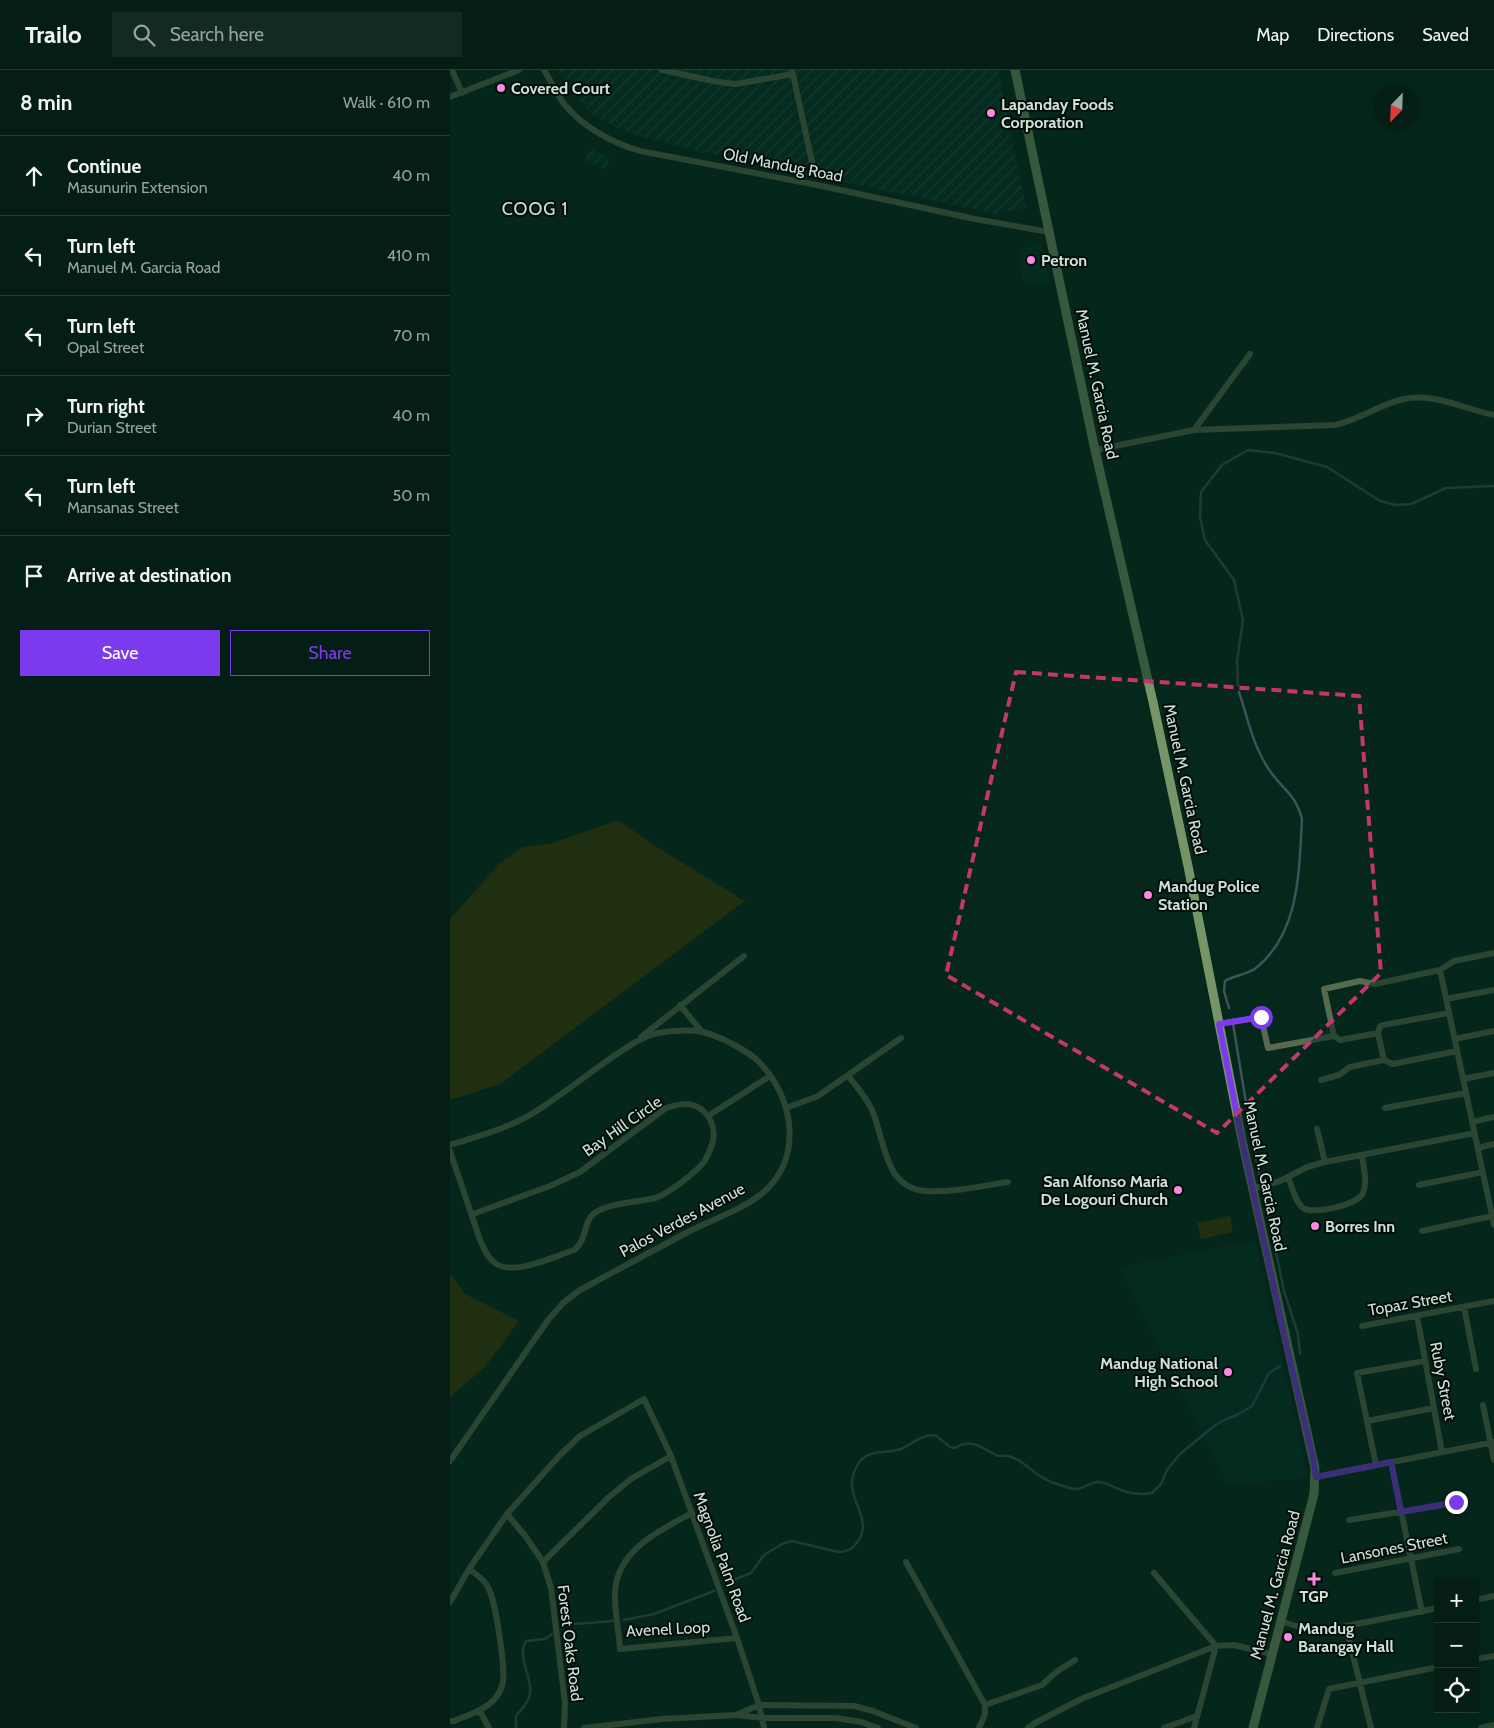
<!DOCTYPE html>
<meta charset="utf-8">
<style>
body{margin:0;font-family:Cabin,sans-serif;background:#122a22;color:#f1f3f6}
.controls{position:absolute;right:15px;bottom:15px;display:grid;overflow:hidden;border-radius:0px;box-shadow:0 2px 12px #0003}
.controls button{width:45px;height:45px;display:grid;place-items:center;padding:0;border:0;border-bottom:1px solid #253b34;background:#041d15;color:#f1f3f6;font:25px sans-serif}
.compass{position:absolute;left:924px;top:15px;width:45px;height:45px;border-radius:50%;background:#041d15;box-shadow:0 2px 12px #0003;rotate:203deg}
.stop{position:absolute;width:15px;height:15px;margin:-11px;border:4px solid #7c3aed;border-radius:50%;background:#fff}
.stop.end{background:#7c3aed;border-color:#fff;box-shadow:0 1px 5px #0008}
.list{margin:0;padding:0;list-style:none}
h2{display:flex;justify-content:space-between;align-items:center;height:65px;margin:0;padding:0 20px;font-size:21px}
h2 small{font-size:16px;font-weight:400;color:#97a2a0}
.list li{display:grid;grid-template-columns:32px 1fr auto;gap:15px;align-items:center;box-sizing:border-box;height:80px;padding:0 20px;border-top:1px solid #253b34}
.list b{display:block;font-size:19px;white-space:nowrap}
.list p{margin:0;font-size:16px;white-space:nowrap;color:#97a2a0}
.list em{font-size:16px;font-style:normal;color:#97a2a0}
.actions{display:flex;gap:10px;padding:15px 20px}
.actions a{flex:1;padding:11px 0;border:1px solid #7c3aed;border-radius:0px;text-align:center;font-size:18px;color:#7c3aed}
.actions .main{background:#7c3aed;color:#fff}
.icon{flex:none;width:28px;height:28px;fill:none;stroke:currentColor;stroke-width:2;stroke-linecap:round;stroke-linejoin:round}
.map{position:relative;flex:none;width:1044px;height:1658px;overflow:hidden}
header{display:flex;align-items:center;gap:30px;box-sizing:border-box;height:70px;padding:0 25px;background:#041d15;border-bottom:1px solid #253b34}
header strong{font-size:24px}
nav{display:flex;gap:28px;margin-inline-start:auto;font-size:18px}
.search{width:350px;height:45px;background:#122a22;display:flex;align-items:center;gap:12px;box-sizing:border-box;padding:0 18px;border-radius:0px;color:#97a2a0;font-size:19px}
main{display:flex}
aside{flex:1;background:#041d15}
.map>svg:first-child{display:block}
</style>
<header>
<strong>Trailo</strong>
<div class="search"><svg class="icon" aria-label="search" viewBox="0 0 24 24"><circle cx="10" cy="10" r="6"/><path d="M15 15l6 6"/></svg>Search here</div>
<nav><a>Map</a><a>Directions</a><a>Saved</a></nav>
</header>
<main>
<aside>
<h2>8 min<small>Walk · 610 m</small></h2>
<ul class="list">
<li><svg class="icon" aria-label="ahead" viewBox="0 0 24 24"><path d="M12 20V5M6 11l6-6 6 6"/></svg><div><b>Continue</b><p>Masunurin Extension</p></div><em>40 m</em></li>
<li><svg class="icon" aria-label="left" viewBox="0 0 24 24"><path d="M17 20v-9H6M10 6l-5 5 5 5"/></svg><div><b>Turn left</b><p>Manuel M. Garcia Road</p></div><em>410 m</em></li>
<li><svg class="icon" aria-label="left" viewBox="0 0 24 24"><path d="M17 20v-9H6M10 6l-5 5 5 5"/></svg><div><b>Turn left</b><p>Opal Street</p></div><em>70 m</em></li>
<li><svg class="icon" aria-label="right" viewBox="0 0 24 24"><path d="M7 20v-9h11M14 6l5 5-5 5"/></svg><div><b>Turn right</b><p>Durian Street</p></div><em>40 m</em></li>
<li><svg class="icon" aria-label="left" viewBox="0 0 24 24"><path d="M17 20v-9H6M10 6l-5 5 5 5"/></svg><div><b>Turn left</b><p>Mansanas Street</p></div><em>50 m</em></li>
<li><svg class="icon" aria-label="arrive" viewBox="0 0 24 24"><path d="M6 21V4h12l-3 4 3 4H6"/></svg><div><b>Arrive at destination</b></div></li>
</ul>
<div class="actions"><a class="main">Save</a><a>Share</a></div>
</aside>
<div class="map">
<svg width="1044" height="1658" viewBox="0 0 1044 1658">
<defs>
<pattern id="industrial-furrows" width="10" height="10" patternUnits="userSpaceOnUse" patternTransform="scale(1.25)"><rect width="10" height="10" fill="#033224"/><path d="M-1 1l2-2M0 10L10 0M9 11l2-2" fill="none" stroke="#274f43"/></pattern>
</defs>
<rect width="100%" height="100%" fill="#05271c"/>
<path fill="#033224" d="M592 175 600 215 594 216 573 211 567 180Z
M805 1171 858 1408 778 1414 669 1197Z"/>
<path fill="url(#industrial-furrows)" d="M108 0H548L576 138 546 144 284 89 194 68 169 59 143 45 124 27Z
M139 79 160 86 156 99 135 92Z"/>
<path fill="#413a00" d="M168 750 202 774 295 831 50 1014 0 1030V849L50 793 72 777 100 774Z
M780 1146 783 1162 751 1169 747 1153Z
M0 1203 15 1224 69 1251 35 1297 0 1327Z"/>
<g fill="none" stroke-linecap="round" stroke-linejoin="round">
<path stroke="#3e5259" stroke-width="2.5" d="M788 616 787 591 793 550 784 510 755 470 750 447 751 422 772 395 798 380 825 383 877 397 930 431 946 435 961 434 996 418 1044 416
M779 938 774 921 775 911C784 905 797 905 806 898 850 863 849 800 852 749 845 723 833 720 820 701 803 677 798 649 789 622
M783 954 801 1063 811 1112
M813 1119 834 1221 848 1264 850 1284
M275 1513 301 1503 314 1485 332 1474 342 1471 384 1481C392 1483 399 1482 405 1475 424 1455 403 1436 402 1415 401 1407 406 1396 411 1390 422 1379 437 1384 451 1379 465 1373 467 1366 485 1365L500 1377 505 1378C522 1367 533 1379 548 1386 566 1383 576 1397 590 1406 600 1413 612 1416 623 1419 633 1420 639 1412 649 1412 657 1413 664 1417 671 1420 682 1424 691 1425 702 1423L711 1414 717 1400 730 1384 764 1356 776 1349 787 1345 802 1336 819 1303 830 1296
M174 1550 204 1544 264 1521
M111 1555 164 1551
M66 1658V1646C70 1641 75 1636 78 1630 87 1612 65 1589 76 1571L95 1569 102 1564"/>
<path stroke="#586a4e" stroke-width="6" d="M2 0 12 23
M94 0C101 11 106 23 114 34 133 57 162 73 190 81L367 115 525 149 599 162
M212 0 268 12 286 14 343 4
M342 0 364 101
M0 27 69 0
M744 360 800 284
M645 380 744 360 885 355C908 350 927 336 950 330 982 321 1013 339 1044 345
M990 900 1044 1155
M996 929 1044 920
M230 935 252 962
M769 954 811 947 818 978 884 966 890 970 928 963
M928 963 930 956 933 955 999 943
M928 963 934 990
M884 966 874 919 910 911 925 914 990 900 1004 891 1044 883
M191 967 294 886
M1005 969 1044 961
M398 1006C407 1017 416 1027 422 1040 435 1069 433 1117 475 1121 502 1123 531 1116 558 1112
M1013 1009 1044 1003
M871 1010 889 1005 900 997 934 990 943 994 1007 981
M336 1038 368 1026 451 968
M935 1038 1016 1023
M258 1046 320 1006
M1022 1052 1044 1047
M867 1059 875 1092
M0 1075C31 1065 64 1057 91 1038 115 1022 138 1004 161 988 176 978 190 967 208 963 222 961 239 959 253 962 269 966 297 980 309 992 345 1028 354 1092 310 1125 288 1142 260 1150 236 1163 201 1182 165 1201 130 1220L113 1233 98 1250 0 1391
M1028 1078 1044 1074
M0 1081 30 1170C34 1178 37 1188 45 1193 63 1207 105 1186 124 1180 138 1170 132 1151 146 1142 161 1133 188 1132 205 1128 217 1125 246 1102 254 1092 258 1085 261 1079 263 1071 265 1059 262 1048 252 1040 241 1031 229 1034 216 1038L130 1102 100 1116 23 1144
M838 1107C842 1116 845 1132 853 1138 863 1145 908 1135 913 1123 918 1112 913 1097 912 1085
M969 1115 1033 1102
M802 1119 830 1111 857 1097 875 1092 1025 1063
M972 1161 1042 1146
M1014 1237 1026 1299
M967 1246 992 1382
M912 1256 1044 1231
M1033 1335 1044 1390
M917 1351 984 1338
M941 1392 972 1542
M926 1395 907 1303 975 1291
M866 1407 1044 1372
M242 1443C210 1460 167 1480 165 1522 164 1540 169 1560 170 1579L287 1568
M57 1444 76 1467 93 1492 101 1518 115 1633 114 1658
M899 1450 1006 1433
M93 1492 159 1427 181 1409 221 1386
M456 1492 535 1635V1644L529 1658
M704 1503 766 1576
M885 1503 1009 1479
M1025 1530 1044 1526
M0 1532 19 1499 57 1444 110 1385 130 1366 194 1329 221 1386 287 1568 309 1635 314 1658
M830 1551 856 1559 876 1560 988 1538
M896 1557 921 1658
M1025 1589 1044 1586
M535 1635 592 1615 606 1602 625 1590
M29 1640 39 1658
M288 1644 309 1635 404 1636 423 1641 466 1658
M0 1651H4C18 1645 38 1639 47 1626 50 1622 52 1617 53 1612 55 1596 46 1532 38 1517 34 1509 26 1504 19 1499
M134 1658 212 1649 287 1645 313 1648H386L411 1652 428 1658
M578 1658 585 1653 631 1629 766 1576 784 1575 822 1584
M714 1658 747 1646
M744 1658 766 1576
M867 1658 879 1619 988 1597
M1031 1658 1044 1655"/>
<path stroke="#769567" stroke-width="9" d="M565 0 645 380 703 632 738 796 793 1075 865 1398 864 1424 803 1658"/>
</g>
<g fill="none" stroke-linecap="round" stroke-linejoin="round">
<path stroke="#7c3aed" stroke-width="6" d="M811 947 769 954 793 1075 838 1282 863 1388 866 1407 941 1392 951 1442 1006 1432"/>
</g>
<path d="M0 0H1044V1658H0ZM566 602 909 626 931 903 767 1063 496 905Z" fill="#05271c" fill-opacity=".55" fill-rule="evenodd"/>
<path fill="none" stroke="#c4366e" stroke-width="4" stroke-dasharray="10 6" stroke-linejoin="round" d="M566 602 909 626 931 903 767 1063 496 905Z"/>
<g fill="#fb87e6" stroke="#020d08" stroke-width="2">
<circle cx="51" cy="18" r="5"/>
<circle cx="541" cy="43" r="5"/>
<circle cx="581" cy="190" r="5"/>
<circle cx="698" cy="825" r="5"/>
<circle cx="728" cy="1120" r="5"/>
<circle cx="865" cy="1156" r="5"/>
<circle cx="778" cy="1302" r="5"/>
<path d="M861.5 1501.5h5v5h5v5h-5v5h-5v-5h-5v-5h5z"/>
<circle cx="838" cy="1567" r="5"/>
</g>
<g text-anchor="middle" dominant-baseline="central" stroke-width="4" stroke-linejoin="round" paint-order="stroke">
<g font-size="16" font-weight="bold" fill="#cee1d9" stroke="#020d08" text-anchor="start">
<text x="61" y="18">Covered Court</text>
<text x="551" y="34">Lapanday Foods<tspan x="551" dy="18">Corporation</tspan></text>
<text x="591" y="190">Petron</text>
<text x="708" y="816">Mandug Police<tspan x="708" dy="18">Station</tspan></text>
<text x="718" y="1111" text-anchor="end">San Alfonso Maria<tspan x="718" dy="18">De Logouri Church</tspan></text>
<text x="875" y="1156">Borres Inn</text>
<text x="768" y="1293" text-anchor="end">Mandug National<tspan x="768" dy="18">High School</tspan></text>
<text x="864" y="1526" text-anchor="middle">TGP</text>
<text x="848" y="1558">Mandug<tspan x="848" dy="18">Barangay Hall</tspan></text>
</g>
<g font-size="16" fill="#cee1d9" stroke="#020d08">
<text transform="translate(333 95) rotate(11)">Old Mandug Road</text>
<text transform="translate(647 314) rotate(78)">Manuel M. Garcia Road</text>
<text transform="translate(735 709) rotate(78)">Manuel M. Garcia Road</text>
<text transform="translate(172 1056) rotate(-35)">Bay Hill Circle</text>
<text transform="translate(815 1106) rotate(78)">Manuel M. Garcia Road</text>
<text transform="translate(232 1150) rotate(-28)">Palos Verdes Avenue</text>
<text transform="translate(960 1233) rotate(-10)">Topaz Street</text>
<text transform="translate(993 1311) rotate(79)">Ruby Street</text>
<text transform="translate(944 1478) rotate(-11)">Lansones Street</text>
<text transform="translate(272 1487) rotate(70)">Magnolia Palm Road</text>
<text transform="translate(825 1515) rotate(-75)">Manuel M. Garcia Road</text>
<text transform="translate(218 1559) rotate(-3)">Avenel Loop</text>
<text transform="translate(120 1573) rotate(83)">Forest Oaks Road</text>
</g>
<g font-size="18" letter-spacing="1" fill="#cee1d9" stroke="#020d08">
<text x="85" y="139">COOG 1</text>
</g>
</g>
</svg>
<div class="controls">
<button>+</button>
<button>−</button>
<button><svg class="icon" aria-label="locate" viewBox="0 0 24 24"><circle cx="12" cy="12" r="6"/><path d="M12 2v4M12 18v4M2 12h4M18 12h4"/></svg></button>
</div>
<svg class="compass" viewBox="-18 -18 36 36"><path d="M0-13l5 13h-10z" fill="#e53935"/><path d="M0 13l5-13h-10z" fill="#97a2a0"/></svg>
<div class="stop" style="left:811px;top:947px"></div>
<div class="stop end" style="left:1006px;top:1432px"></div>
</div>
</main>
